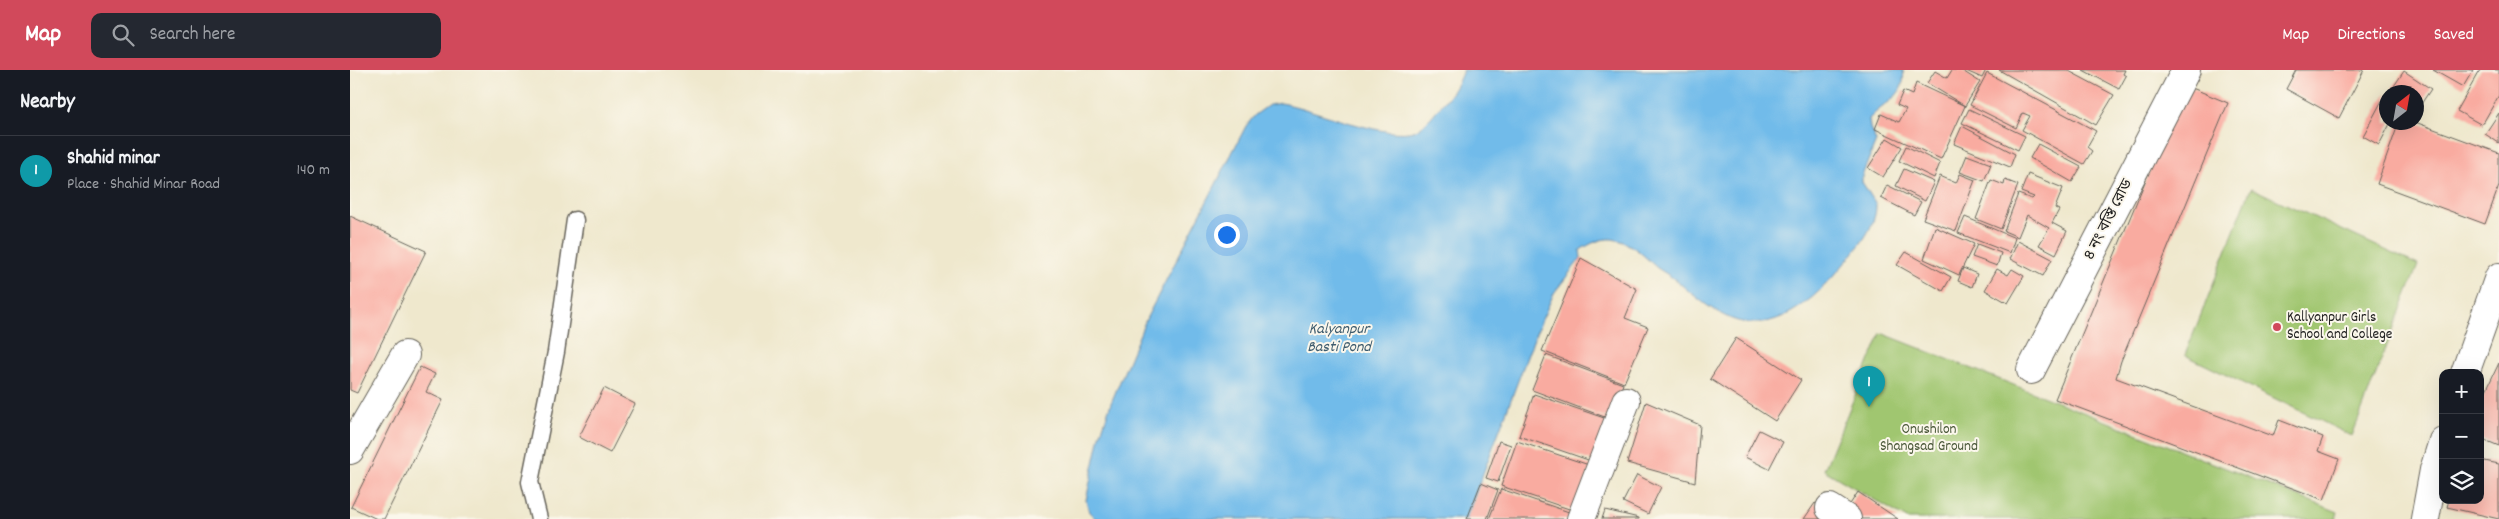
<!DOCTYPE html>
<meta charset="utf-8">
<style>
body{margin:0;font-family:Dekko,"Noto Sans Bengali",sans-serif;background:#242831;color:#f1f3f6}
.controls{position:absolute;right:15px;bottom:15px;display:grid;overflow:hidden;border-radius:10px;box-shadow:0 5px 20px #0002}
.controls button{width:45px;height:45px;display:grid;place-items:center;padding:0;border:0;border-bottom:1px solid #363941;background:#171b24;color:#f1f3f6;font:25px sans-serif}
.compass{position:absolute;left:2029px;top:15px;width:45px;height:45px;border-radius:50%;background:#171b24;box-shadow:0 5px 20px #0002;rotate:31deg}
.you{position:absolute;left:876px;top:164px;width:18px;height:18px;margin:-12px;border:4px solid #fff;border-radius:50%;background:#1a73e8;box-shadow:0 0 0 8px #1a73e833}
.badge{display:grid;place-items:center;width:32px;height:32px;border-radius:50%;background:#d1495b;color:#fff;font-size:16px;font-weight:700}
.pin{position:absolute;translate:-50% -41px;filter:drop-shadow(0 1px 2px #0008)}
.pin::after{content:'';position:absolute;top:26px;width:18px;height:15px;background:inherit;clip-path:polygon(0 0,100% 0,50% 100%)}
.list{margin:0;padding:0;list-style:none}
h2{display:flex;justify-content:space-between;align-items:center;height:65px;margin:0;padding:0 20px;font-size:21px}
h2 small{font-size:16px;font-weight:400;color:#9ea1a6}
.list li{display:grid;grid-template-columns:32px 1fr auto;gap:15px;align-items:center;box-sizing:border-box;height:70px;padding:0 20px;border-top:1px solid #363941}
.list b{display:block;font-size:19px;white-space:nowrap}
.list p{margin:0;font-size:16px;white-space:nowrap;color:#9ea1a6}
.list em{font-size:16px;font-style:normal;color:#9ea1a6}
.icon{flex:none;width:28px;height:28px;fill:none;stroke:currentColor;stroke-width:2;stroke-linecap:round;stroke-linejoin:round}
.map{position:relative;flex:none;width:2149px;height:449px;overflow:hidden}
header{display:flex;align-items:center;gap:30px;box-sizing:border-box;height:70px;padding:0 25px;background:#d1495b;color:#fff}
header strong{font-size:24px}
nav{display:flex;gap:28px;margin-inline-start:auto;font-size:18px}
.search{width:350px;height:45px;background:#242831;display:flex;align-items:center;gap:12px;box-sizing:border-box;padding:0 18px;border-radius:10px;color:#9ea1a6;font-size:19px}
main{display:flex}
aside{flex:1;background:#171b24}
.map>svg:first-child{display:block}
</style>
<header>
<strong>Map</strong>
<div class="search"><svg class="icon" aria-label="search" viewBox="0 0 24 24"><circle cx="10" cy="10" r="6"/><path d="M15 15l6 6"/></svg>Search here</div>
<nav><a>Map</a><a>Directions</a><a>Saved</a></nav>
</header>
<main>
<aside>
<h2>Nearby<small></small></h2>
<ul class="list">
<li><span class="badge" style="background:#0f9aa8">1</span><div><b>Shahid minar</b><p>Place · Shahid Minar Road</p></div><em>140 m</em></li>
</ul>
</aside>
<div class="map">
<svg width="2149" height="449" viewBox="0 0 2149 449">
<rect width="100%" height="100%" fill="#fbf7ec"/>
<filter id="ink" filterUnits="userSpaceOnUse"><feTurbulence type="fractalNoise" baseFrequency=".02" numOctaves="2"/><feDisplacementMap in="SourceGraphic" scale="10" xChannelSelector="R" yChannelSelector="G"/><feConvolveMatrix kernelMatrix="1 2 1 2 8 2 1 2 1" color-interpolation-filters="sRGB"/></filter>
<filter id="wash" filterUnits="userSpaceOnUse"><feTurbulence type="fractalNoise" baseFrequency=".0096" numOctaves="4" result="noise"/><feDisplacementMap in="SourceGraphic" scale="20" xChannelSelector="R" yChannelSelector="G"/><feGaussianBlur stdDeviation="1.12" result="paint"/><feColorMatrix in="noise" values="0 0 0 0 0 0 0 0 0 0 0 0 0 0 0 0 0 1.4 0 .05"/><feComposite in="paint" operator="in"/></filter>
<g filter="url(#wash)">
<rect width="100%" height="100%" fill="#efe8cd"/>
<path fill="#a0c670" stroke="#5e7146" d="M1901 118 2068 195 2002 366 1835 285Z
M1531 263 1988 442 1986 449H1557L1474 400Z"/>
<path fill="#71bbea" stroke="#466c83" d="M1113 0H1553C1557 27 1535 31 1519 49L1520 58 1526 71 1512 106V112L1526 134C1527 159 1503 183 1488 201 1464 229 1431 259 1392 252 1368 247 1346 227 1328 212 1321 206 1313 202 1306 197 1293 185 1280 171 1262 169 1250 168 1240 174 1230 180L1231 188 1204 223 1186 263 1116 449H746L739 442 736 430 750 366 761 333 797 247 896 56 905 45 919 35 931 33C962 38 1040 72 1066 60 1075 55 1082 46 1088 39 1099 27 1108 15 1113 0Z"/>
<g id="blocks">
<path fill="#f9aba0" d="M1602 0H1611L1630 12 1615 36 1577 13 1585 1 1597 8Z
M1614 0H1636L1632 8Z
M1649 0H1717L1764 25 1746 55Z
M1733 0H1775L1773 4 1776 6 1769 19Z
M1946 0H2014L1989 48 1936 19Z
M2083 0H2123L2113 17Z
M2130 0H2149V25L2132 55 2107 41Z
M2054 1 2081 19 2069 37 2066 35V22H2047L2042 19Z
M1637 3 1746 61 1737 77 1742 81 1734 94 1672 60 1680 46 1673 43 1666 58 1620 35Z
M1566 13 1615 36 1591 89 1525 59 1531 44 1549 52 1556 39 1547 35 1553 21 1562 25Z
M1835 15 1878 33 1771 291 1766 308 1923 366 1929 350 1973 367 1968 381 1989 389 1974 430 1705 329Z
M2036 23V52H2041L2029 75 2013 66Z
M1619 39 1675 66 1668 80 1612 53Z
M2149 43V73L2135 64Z
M2049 52H2065L2149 83V116L2135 154 2027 114Z
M1612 56 1665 84 1660 97 1604 74Z
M1537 68 1552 77 1533 107 1518 98Z
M1688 74 1731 97 1722 112 1680 88Z
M1556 76 1590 93 1584 108 1549 91Z
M1617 85 1641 94 1634 111 1610 102Z
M1554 99 1584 112 1575 131 1546 116Z
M1610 104 1625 110 1606 161 1573 149 1590 106 1606 113Z
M1678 104 1713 118 1705 138 1709 140 1702 153 1717 161 1706 184 1689 175 1699 158 1677 145 1668 167 1654 161 1668 124 1682 129 1684 127 1671 122Z
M1641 110 1654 115 1655 110 1668 115 1651 159 1626 149Z
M1537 115 1571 132 1564 145 1531 128Z
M0 146 76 181 7 323 0 320Z
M1615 147 1665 168 1660 183 1608 163Z
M1585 157 1624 174 1609 205 1574 189Z
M1668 171 1702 189 1693 206 1660 189Z
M1627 174 1651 183 1647 196 1622 187Z
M1556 182 1601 207 1593 221 1547 195Z
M1231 188 1287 219 1275 248 1298 257 1274 313 1192 281Z
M1613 198 1627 204 1622 217 1608 211Z
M1647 199 1658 205 1662 199 1674 206 1658 233 1635 220Z
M1386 268 1451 310 1425 351 1360 309Z
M1196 285 1273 314 1260 349 1182 320Z
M2149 293V376L2130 368V333Z
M70 297 85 304 76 322 93 330 34 449H27L1 437Z
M254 318 285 334 260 383 229 367Z
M1184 324 1260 350 1244 392 1169 366Z
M1296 332 1350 355 1345 412 1277 393Z
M1409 360 1433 372 1419 399 1395 387Z
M1149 371 1161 375 1148 412 1136 408Z
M1167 371 1242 396 1225 441 1151 416Z
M2130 390 2149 394V449L2097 437 2099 430H2130Z
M1287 405 1311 417 1298 444 1273 432Z
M1131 413 1148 420 1137 449H1117Z
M1151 419 1222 443 1220 449H1139Z
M1508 422 1548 449H1505L1495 442Z
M1465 433 1490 449H1454Z
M1255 440 1289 448V449H1252Z"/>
</g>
</g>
<g filter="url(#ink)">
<use href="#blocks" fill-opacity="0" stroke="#66635a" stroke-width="1"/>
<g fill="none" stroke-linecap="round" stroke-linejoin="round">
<g stroke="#66635a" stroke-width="19">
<path id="service" d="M189 449 180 412 206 282 225 150"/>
</g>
<g stroke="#66635a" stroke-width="30">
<path id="minor" d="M1681 300 1836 0
M2115 303 2149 207
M0 380 55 285
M1480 438 1497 449
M1231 449 1276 331
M2075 449 2084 400 2093 371"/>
</g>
<use href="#service" stroke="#fff" stroke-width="16"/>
<use href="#minor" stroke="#fff" stroke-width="28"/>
</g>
</g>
<circle fill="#d1495b" stroke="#fbf7ec" stroke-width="2" cx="1927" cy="257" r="5"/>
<g text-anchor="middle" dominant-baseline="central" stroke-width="4" stroke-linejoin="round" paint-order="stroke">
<g font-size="15" fill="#1c1c1c" stroke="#fbf7ec">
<text transform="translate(1759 150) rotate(-63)">৪ নং বস্তি রোড</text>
</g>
<g font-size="15" fill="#1c1c1c" stroke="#fbf7ec" text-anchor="start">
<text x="1937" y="248">Kallyanpur Girls<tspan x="1937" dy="17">School and College</tspan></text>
</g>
<g font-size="15" fill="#4a5839" stroke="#fbf7ec">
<text x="1579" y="360">Onushilon<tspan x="1579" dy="17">Shangsad Ground</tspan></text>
</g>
<g font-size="16" font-style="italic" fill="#3e5c6e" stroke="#fbf7ec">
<text x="989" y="259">Kalyanpur<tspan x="989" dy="18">Basti Pond</tspan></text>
</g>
</g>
</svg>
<div class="controls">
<button>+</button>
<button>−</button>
<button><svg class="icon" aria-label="layers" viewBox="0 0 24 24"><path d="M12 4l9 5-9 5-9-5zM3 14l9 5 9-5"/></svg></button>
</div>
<svg class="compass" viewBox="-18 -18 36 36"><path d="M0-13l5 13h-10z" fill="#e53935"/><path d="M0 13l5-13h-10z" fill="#9ea1a6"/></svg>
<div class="you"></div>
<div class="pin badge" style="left:1519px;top:337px;background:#0f9aa8">1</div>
</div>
</main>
